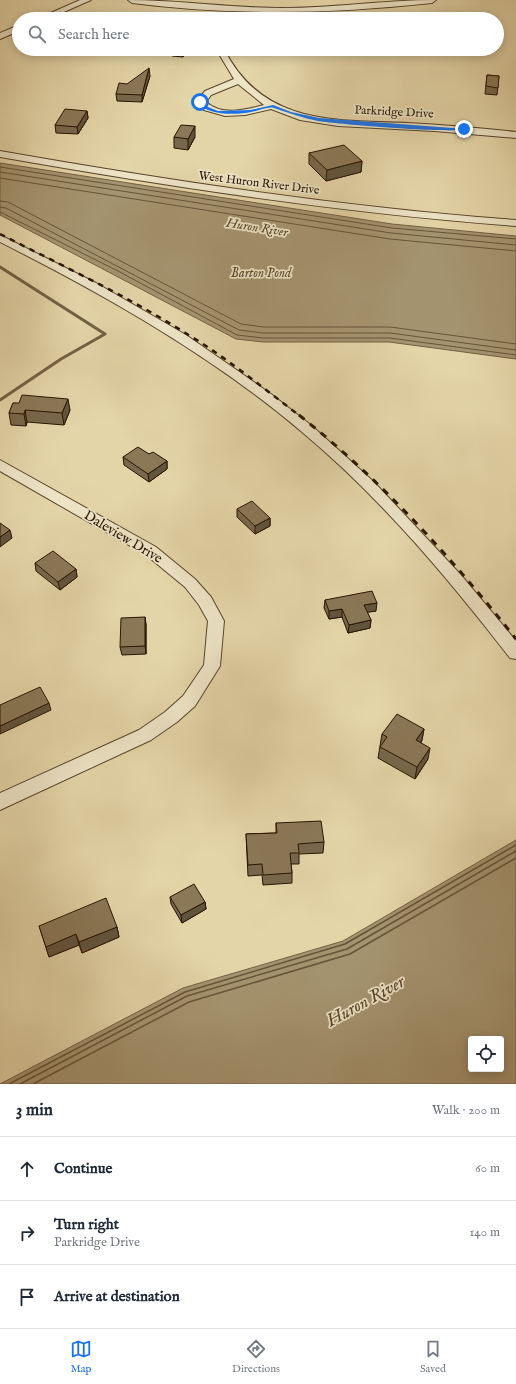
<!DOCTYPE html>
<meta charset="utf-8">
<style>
body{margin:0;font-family:"IM FELL English",serif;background:#f6f6f7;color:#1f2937}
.controls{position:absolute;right:12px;bottom:12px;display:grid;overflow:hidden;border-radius:4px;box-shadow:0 2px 10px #0003}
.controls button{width:36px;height:36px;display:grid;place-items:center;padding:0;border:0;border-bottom:1px solid #e0e1e3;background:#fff;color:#1f2937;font:20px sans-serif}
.stop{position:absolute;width:12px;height:12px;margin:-9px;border:3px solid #1a73e8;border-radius:50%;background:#fff}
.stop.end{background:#1a73e8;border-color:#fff;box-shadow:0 1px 4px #0008}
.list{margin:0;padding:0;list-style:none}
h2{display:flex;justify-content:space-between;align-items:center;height:52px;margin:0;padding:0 16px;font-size:17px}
h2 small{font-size:13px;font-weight:400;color:#747a83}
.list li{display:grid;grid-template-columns:26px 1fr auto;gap:12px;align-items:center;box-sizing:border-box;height:64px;padding:0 16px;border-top:1px solid #e0e1e3}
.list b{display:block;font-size:15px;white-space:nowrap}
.list p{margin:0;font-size:13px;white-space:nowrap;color:#747a83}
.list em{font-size:13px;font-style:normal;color:#747a83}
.icon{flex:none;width:22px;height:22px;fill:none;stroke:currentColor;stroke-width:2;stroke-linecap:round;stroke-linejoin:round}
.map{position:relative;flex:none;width:516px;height:1084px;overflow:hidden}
.search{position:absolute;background:#fff;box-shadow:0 2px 10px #0003;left:12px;right:12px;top:12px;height:44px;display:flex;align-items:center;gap:10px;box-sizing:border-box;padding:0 14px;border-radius:22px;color:#747a83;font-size:15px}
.sheet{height:244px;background:#fff}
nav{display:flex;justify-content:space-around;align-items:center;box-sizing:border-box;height:56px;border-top:1px solid #e0e1e3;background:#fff;font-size:11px;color:#747a83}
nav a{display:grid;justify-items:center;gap:2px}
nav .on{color:#1a73e8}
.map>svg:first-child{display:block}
</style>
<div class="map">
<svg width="516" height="1084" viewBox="0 0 516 1084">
<rect width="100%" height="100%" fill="#e4d5a8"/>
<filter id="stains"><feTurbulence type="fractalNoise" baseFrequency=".005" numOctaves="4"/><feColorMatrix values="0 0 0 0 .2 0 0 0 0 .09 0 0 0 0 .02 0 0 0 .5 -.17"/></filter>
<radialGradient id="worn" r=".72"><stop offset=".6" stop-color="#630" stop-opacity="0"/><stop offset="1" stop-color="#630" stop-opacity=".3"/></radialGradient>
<path fill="#a4936f" stroke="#726043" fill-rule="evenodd" d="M0 163 392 224 516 236V359L389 342H263L236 339 0 215Z
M516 840V1084H0L183 988 343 941ZM471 1039H501V1069H471Z"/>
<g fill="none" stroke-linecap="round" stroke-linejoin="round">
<path stroke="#665438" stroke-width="1" d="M0 167 392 228 516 239
M0 172 391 233 516 245
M0 178 390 239 516 251
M0 201 8 202 241 324 264 327H390L516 344
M0 207 6 208 239 330 263 333H390L516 350
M0 212 118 271 237 335 263 338H390L516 355"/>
<path stroke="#665438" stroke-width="1.5" d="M9 1084 185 992 345 944 516 845
M20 1084 187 996 347 949 516 851
M33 1084 189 1002 350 954 516 858"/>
<path stroke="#726043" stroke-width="3" d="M0 267 105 334 61 359 0 400"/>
<g stroke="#57442a" stroke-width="2">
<path id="minor" d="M80 0H91L48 19H37Z
M128 0C179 0 230 8 282 8 334 8 385 0 436 0L432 3C331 14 233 16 132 3Z
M19 25V31L0 39V33Z
M216 49H224C262 125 334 120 407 123 443 125 480 128 516 132V138L434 131 338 126 300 120 271 109 245 115 225 116 204 110 196 102 205 91 234 79ZM238 84 264 105C245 110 222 116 206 102L211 95Z
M0 151C171 181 343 207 516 220V226C342 213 171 187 0 157Z
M0 235 96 283 186 335 271 394 312 426 374 482 461 575 516 641V659L510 658C447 577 381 498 302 432 211 355 107 296 0 242Z
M0 460 156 547 195 579 211 597 224 621 220 666 195 706 177 722 151 740 0 810V793L139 730 165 712 183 696 204 665 208 621 199 605 185 587 146 555 0 471Z"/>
</g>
<use href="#minor" fill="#ede4c6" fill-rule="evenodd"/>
<path stroke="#281400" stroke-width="2.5" stroke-dasharray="5.5 5.5" stroke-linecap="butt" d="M0 234C63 266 127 296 187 334 227 358 263 388 300 416"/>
<path stroke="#281400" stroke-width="3" stroke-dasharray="7 7" stroke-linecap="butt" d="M299 415C381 480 451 557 516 639"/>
</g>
<path fill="#77674b" stroke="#281400" d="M171 49H186L183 57 172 56Z
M487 75 499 76 497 95 485 94Z
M150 76 142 102 117 101 116 94Z
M87 111 88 118 78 134 56 133 55 125Z
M174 137H195L188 150 174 148Z
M309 153 362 161 361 172 326 181 309 164Z
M13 403 70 410 64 425 27 422 26 426 11 425 9 413Z
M149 454 167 461V469L149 482 124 465 123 457Z
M237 509 270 518V526L255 534 237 517Z
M35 563 76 569 77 577 60 590 36 571Z
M325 600 376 611 367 612 371 620 370 628 348 633 342 617 329 619 324 608Z
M145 617 146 625V654L122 655 120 647Z
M424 729 422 740 421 743 428 759 415 779 378 758 382 734Z
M276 823 324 842 323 853 299 854V864H291L292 873V883L263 885 262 875 248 876 246 834 276 833Z
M170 897 205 902 206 909 182 923 171 904Z
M39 926 117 927 119 937 82 953 79 945 49 957Z"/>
<path fill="#61543d" stroke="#281400" d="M183 49H186L183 57Z
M149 68 150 76 142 102V95Z
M87 111 88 118 78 134 77 127Z
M195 126V137L188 150V139Z
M362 161 361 172 326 181 327 170Z
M68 399 70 410 64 425 62 413Z
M25 410 27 422 26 426 24 414Z
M167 461V469L149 482 148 474Z
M270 518V526L255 534V526Z
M10 530 12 538 0 547V537Z
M76 569 77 577 60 590 58 582Z
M377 603 376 611 363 613 364 605Z
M342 609V617L329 619V611Z
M145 617 146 625V654L145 646Z
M371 620 370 628 348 633 349 625Z
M49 703 51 710 0 734V726Z
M424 729 422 740 414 752 416 740Z
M430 748 428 759 415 779 417 767Z
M205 902 206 909 182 923 181 915Z
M117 927 119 937 82 953 79 942Z
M76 934 79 945 49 957 46 947Z"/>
<path fill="#8a7857" stroke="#281400" d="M171 49H183V50Z
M149 68 142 95 116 94 119 83 127 84Z
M487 75 499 76 498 88 486 86Z
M65 109 87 111 77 127 55 125Z
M181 125 195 126 188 139 174 137Z
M344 145 362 161 327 170 309 153Z
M22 395 68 399 62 413 25 410 24 414 9 413 13 403H19Z
M138 447 149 454 153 452 167 461 148 474 123 457Z
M252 501 270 518 255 526 237 509Z
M0 523 10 530 0 537Z
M53 551 76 569 58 582 35 563Z
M372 591 377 603 364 605 371 620 349 625 342 609 329 611 325 600Z
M145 617V646L120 647 121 618Z
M40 687 49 703 0 726V705Z
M397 714 424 729 416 740 430 748 417 767 380 747 387 737 382 734Z
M321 821 324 842 298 844 299 853H290L292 873 263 875 262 864 248 865 246 834 277 833 276 823Z
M194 884 205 902 181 915 170 897Z
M106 898 117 927 79 942 76 934 46 947 39 926Z"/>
<path fill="#1a73e8" d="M199 101H202L208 107 218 111 250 110 273 105 291 112 319 118 466 129C457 134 335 124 318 121 303 118 289 113 274 108 268 106 258 111 251 112 238 115 203 116 199 101Z"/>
<g text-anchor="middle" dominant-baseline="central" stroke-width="3.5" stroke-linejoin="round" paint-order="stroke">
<g font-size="12" fill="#281400" stroke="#ede4c6">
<text transform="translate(394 112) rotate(3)">Parkridge Drive</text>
<text transform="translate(259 183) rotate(7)">West Huron River Drive</text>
</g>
<g font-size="13" font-style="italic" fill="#5a472c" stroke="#ede4c6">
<text transform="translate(257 228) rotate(9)">Huron River</text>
<text x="261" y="273">Barton Pond</text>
</g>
<g font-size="14" fill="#281400" stroke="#ede4c6">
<text transform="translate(123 537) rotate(31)">Daleview Drive</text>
</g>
<g font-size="18" font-style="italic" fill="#5a472c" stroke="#ede4c6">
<text transform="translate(366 1002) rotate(-29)">Huron River</text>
</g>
</g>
<rect width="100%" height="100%" filter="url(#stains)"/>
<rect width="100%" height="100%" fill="url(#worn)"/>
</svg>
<div class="controls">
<button><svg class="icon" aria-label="locate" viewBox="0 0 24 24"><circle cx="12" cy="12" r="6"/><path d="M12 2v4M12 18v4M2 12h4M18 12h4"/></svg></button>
</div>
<div class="stop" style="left:200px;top:102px"></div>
<div class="stop end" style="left:464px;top:129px"></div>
<div class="search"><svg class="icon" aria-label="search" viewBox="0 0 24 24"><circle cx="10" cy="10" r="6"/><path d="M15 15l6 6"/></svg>Search here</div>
</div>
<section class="sheet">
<h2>3 min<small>Walk · 200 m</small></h2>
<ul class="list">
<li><svg class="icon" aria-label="ahead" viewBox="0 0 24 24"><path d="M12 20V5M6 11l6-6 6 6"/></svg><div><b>Continue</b></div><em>60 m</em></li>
<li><svg class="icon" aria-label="right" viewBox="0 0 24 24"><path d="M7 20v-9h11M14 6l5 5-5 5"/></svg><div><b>Turn right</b><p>Parkridge Drive</p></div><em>140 m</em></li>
<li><svg class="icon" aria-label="arrive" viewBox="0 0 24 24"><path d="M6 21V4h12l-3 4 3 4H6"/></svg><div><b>Arrive at destination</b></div></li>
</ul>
</section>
<nav>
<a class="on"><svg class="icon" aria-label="map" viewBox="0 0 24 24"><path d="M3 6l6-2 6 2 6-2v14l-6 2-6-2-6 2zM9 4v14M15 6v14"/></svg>Map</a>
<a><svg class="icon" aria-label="directions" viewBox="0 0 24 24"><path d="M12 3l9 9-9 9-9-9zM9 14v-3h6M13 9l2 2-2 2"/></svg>Directions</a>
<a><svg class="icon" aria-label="saved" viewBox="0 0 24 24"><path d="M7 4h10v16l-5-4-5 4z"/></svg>Saved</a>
</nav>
